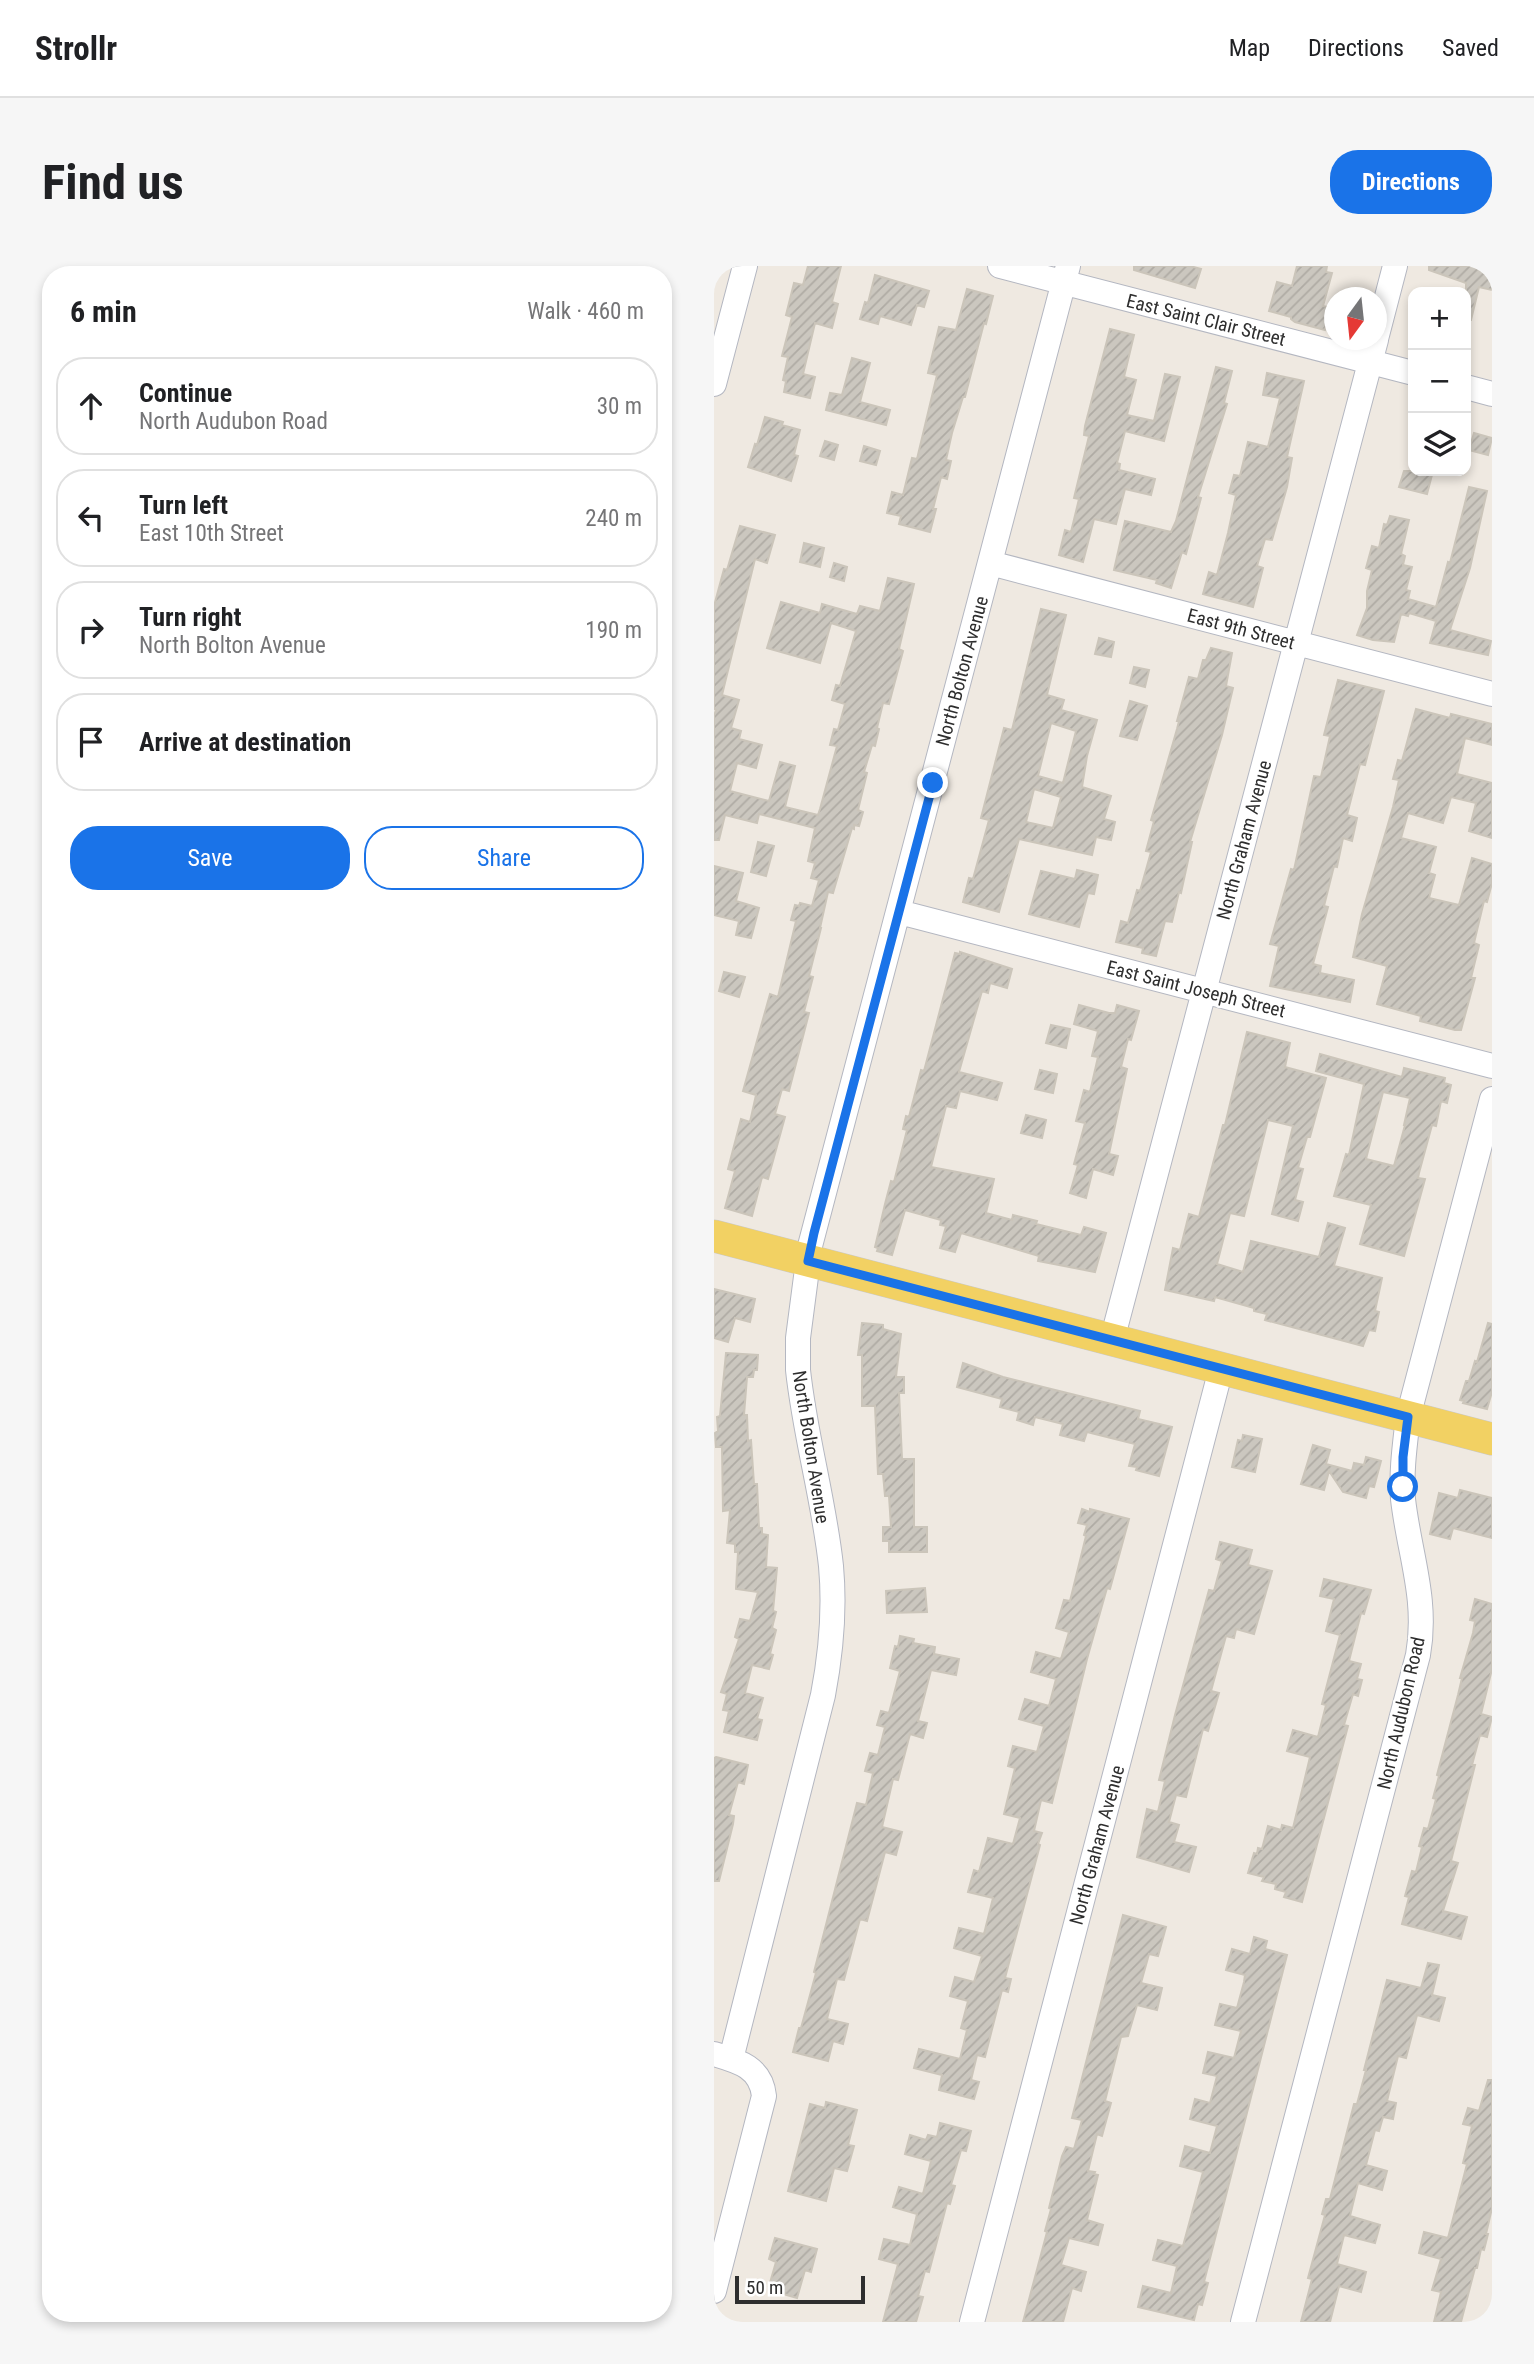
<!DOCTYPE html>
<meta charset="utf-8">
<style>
body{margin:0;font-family:"Roboto Condensed",sans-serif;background:#f6f6f6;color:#202124}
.controls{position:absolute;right:21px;top:21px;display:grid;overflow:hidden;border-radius:14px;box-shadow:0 4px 10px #0003}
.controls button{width:63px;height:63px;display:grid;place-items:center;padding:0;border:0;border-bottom:2px solid #e0e0e0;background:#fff;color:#202124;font:35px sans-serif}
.compass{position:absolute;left:610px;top:21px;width:63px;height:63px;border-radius:50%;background:#fff;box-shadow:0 4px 10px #0003;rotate:195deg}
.scale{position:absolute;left:21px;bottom:18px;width:130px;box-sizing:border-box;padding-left:7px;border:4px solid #2e2e2e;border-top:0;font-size:19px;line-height:24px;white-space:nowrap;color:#2e2e2e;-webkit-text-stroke:5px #fff;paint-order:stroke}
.stop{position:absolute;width:21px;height:21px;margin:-16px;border:5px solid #1a73e8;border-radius:50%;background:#fff}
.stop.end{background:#1a73e8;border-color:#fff;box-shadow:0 2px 7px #0008}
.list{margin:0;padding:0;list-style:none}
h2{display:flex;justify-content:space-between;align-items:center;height:91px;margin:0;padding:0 28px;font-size:30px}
h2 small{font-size:23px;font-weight:400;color:#757577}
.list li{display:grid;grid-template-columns:46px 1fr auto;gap:21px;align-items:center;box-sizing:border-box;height:98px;margin:0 14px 14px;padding:0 14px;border:2px solid #e0e0e0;border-radius:28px}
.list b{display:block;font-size:26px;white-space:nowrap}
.list p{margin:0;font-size:23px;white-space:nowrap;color:#757577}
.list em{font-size:23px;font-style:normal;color:#757577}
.actions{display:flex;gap:14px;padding:21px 28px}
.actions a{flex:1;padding:16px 0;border:2px solid #1a73e8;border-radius:28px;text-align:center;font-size:24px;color:#1a73e8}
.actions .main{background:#1a73e8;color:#fff}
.icon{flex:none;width:38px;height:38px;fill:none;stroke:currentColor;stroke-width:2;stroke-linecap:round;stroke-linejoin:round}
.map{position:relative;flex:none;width:778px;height:2056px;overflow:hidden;border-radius:28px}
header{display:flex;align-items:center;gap:42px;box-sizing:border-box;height:98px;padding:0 35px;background:#fff;border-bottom:2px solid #e0e0e0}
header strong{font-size:33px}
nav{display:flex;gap:38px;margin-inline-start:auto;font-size:24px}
.intro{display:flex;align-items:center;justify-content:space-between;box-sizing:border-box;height:168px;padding:0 42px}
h1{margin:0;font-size:49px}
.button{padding:18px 32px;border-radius:28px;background:#1a73e8;color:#fff;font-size:24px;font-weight:700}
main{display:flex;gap:42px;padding:0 42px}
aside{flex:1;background:#fff;border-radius:28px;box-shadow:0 4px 10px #0003}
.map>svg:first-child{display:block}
</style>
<header>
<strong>Strollr</strong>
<nav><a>Map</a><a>Directions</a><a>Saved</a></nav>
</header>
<div class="intro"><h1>Find us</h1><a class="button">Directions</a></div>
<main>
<aside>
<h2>6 min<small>Walk · 460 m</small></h2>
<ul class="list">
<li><svg class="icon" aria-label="ahead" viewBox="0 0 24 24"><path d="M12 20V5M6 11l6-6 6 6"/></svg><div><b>Continue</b><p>North Audubon Road</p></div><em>30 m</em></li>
<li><svg class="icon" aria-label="left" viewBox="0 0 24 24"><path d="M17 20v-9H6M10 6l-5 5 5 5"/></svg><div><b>Turn left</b><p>East 10th Street</p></div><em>240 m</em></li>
<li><svg class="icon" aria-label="right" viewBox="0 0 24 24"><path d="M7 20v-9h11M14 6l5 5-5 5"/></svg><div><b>Turn right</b><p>North Bolton Avenue</p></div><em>190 m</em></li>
<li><svg class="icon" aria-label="arrive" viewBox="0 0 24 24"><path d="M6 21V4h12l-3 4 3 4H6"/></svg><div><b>Arrive at destination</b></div></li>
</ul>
<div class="actions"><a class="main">Save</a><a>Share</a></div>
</aside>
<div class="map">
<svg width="778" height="2056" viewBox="0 0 778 2056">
<defs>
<pattern id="building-hatch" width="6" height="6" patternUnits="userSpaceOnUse" patternTransform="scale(1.75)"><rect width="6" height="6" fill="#cbc7bf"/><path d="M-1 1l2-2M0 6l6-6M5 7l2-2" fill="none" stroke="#afaba4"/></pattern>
</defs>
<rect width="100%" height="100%" fill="#efe9e1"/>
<path fill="url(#building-hatch)" stroke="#cbc5ba" stroke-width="2" fill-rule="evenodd" d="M94 0H127L118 36 124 38 118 62 101 57 89 108 101 111 96 132 70 126 72 115 69 114 74 91 68 90 78 51 72 49 80 17 89 19Z
M420 0H476L487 3 481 22 420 4Z
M583 0H613L612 6 618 7 609 40 617 42 611 64 581 56 577 53V51L555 45 563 16 578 20Z
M715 0H778V24L765 21 757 54H752V17L715 4Z
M161 9 215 25 210 41 203 39 197 59 166 50 164 58 146 53 151 36 154 37Z
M253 23 279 30 272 58 270 57 251 131H249L238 167 232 194 237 195 233 213 227 211 219 243H222L216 266 185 258 187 250 173 247 178 226 189 229 198 192 203 193 223 109 214 107 225 61 242 64Z
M396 63 420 69 410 111 422 114 413 149 440 155 451 108 466 111 450 175 411 165 403 197 406 198 405 204 441 213 437 229 411 223 402 258 380 253 369 296 345 289 351 264 357 266 365 233 360 232 375 170 370 169 371 160Z
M138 92 156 97 146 136 176 144 172 159 112 144 116 127 128 129Z
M502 101 518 105 510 137 513 138 484 231 487 232 472 288 468 286 457 322 442 317 443 314 400 304 411 255 457 266 462 255Z
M553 107 590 115 573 191 578 192 573 221 558 274 551 273 543 300 549 302 539 341 489 328 495 306 503 309 514 267 522 229 515 227 520 209 526 210 534 176 554 181 566 132 549 129Z
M51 151 69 156 68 159 86 164 80 189 84 190 77 215 34 201 41 178 43 179Z
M760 167 778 172 774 189 755 184Z
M111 175 124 179 120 194 106 190Z
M150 180 166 185 162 199 146 195Z
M690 205H719L713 228 685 221Z
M755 221 773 225 756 302 736 364 777 375 774 389 716 377 722 355 695 347 694 350 687 348 680 376 659 374 643 369 653 342V325L658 304 652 302 658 280 665 282 670 258 673 259 676 250 695 254 687 288 691 290 689 299 698 301 692 324 696 325 694 333 722 341 734 296 736 297Z
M26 260 61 269 53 297 41 293 8 429 25 434 17 462 27 465 25 473 48 479 42 502 23 497 16 525 55 535 66 496 81 500 71 541 104 549 106 543 123 480 116 479 120 463 124 464 131 438 118 434 122 419 126 420 142 365 117 357 106 397 53 382 67 336 106 347 108 338 143 348 146 340 166 345 174 312 200 318 185 383 189 385 175 438 169 437 163 462 165 463 161 480 158 479 150 506 153 507 144 544 149 546 145 560 140 559V563L138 562 119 627 114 626 106 662H107L95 710 99 711 90 746 95 747 75 825 68 823 61 848 71 851 54 913 48 911 38 950 11 942 21 905 14 903 27 853 36 856 42 829 29 825 56 728 64 731 82 655 77 654 81 639 85 640 86 637 98 640 105 614 97 612 101 597 94 595 101 562 45 548 43 557 11 549 5 574H0V450L2 444 0 443V340L10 303 13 304Z
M90 277 110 282 106 301 86 296Z
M120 297 133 301 130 315 116 311Z
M327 343 352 349 333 429 350 434 347 444 383 454 373 490 368 521 397 530 390 553 401 556 397 574 382 571 378 589 305 573 285 646 249 636 255 612 259 613 275 554 267 552 290 462 298 464ZM337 457 362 465 349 517 324 510ZM320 523 347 531 339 562 312 556Z
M385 372 400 376 397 391 381 388Z
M497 382 518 387 512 420 519 422 508 469 476 576H478L467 627 465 626 458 656 451 655 442 690 428 687 429 682 402 676 407 655 414 657 423 624 426 625 437 586 432 585 440 555 437 554 463 463 465 455H463L475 411 484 413 489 394H492Z
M420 401 435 404 431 421 416 417Z
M624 414 670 425 651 499 646 498 633 549 643 552 638 575 629 572 623 601 620 600 610 640 614 641 599 698 607 700 606 707 640 714 636 736 556 720 565 680 556 678 577 603 580 604 600 510 607 511 616 470 610 469Z
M416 435 433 440 423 474 406 470Z
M702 443 736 452 737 448 778 458V479L751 472 743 508 778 517V572L755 565 762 537 737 531 729 557 694 547 687 572 722 581 715 607 721 609 715 632 745 639 758 592 778 598V617L773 636 770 635 760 677 765 679 757 712H761L747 764H741L706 755 707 750 663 738 673 700 639 691 648 648 679 541 685 514 679 513 684 494 688 495Z
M44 576 60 580 52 610 37 606Z
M0 600 29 607 22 635 45 642 37 672 22 669 25 655 0 649Z
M363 604 384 609 380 628 374 627 365 661 315 648 327 605 361 613Z
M246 686 298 703 293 722 276 717 274 727 268 725 245 806 288 817 283 834 246 825 242 842 232 840 217 901 280 913 272 947 298 954 299 949 323 955 322 958 367 969 370 961 392 967 381 1006 324 995 325 990 247 967 241 986 226 982 232 960 226 959 227 954 191 944 178 989 163 985 164 982 161 981 171 938 177 915 180 916 193 864 189 863 192 850 195 851 207 804 210 805 241 687 246 688Z
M10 706 31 711 25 731 5 725Z
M365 739 395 747H401L403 739 425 745 417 774 414 773 407 801 413 803 395 888 404 890 399 909 379 903 372 932 356 927 364 899 360 898 371 857 362 855 370 824 376 826 384 791 378 790 384 765 360 758Z
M337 759 356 763 352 782 332 777Z
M533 766 576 777 571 801 612 812 596 871H593L584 902 589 903 581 934 589 936 584 955 558 948 579 860 554 854 530 950 516 947 503 998 529 1006 537 975 605 991 614 957 631 962 620 1000 668 1012 661 1045 665 1046 661 1065 655 1064 649 1080 551 1054 553 1048 540 1045V1042L501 1031 500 1035 451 1024 459 982 466 984 475 948 485 951 509 859H511Z
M606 788 688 811 690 802 731 812 730 817 737 819 733 837 727 835 722 860 718 859 705 907 704 912 711 913 690 990 646 978 657 939 620 930 632 888 635 889 650 818 602 805ZM669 826 696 832 690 859H691L680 900 652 893Z
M326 804 343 808 339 827 321 823Z
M312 849 332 854 328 872 307 867Z
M0 1023 41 1033 36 1056 21 1052 14 1076 0 1072Z
M148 1057 169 1059V1063L187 1068 182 1111H190V1127H185L188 1193H200V1261H213V1286H175V1275H169V1261H177L175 1230H171L169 1208H164L161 1140H148V1089H144Z
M774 1057 778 1058V1126L773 1143 749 1137 750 1135 746 1134 752 1115H755L761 1095 763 1096Z
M12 1087 44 1089 43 1104H40L39 1111H33L30 1149H33L34 1175 37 1174 40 1218H43L45 1262H48V1268L54 1269 52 1301 63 1302 59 1345 62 1346 58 1362 62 1364 56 1388 59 1389 55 1403 38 1399 31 1427 49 1432 43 1453 48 1454 43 1474 10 1466 15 1445 9 1444 13 1428 7 1426 25 1373 21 1371 26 1353 36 1355 44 1326 22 1323 24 1286H21V1278L13 1277 16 1244 9 1245 8 1181H2L1 1167 4 1165 3 1151 6 1150Z
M249 1097 289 1111 426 1145 424 1153 458 1161 445 1210 422 1204 423 1201 415 1200 421 1178 373 1166 370 1175 346 1169 349 1158 321 1151 319 1159 303 1154 305 1146 286 1141 288 1133 243 1121Z
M529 1169 548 1173 541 1206 518 1201 524 1174 528 1175Z
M599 1179 616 1184 612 1198 638 1205 640 1197 650 1199 652 1191 667 1195 660 1221 655 1220 652 1232 629 1226 615 1205 610 1224 587 1218Z
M746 1224 778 1232V1272L739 1262 736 1273 716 1268 725 1227 744 1232Z
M368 1243 376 1246V1243L415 1253 396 1323 393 1322 373 1393 338 1537 327 1534 320 1565 328 1567 324 1578 326 1579 291 1712 297 1713 294 1726 288 1724 271 1791 263 1789 257 1814 265 1816 260 1833 225 1824 228 1809 200 1802 205 1783 246 1793 253 1764 247 1762 254 1735 236 1730 241 1711 260 1716 268 1690 240 1682 245 1662 270 1668 279 1632 254 1626 260 1604 265 1606 274 1572 299 1578 306 1552 290 1548 301 1502 294 1500 299 1480 323 1486 330 1460 305 1453 311 1433 335 1440 342 1413 317 1406 322 1386 347 1393 355 1366 342 1362 350 1334 356 1335 372 1270 370 1269 373 1259 364 1257Z
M506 1276 538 1284 534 1299 558 1305 540 1368 522 1363 520 1372 512 1370 497 1425 505 1427 494 1465 489 1463 472 1531 462 1529 455 1556 465 1559 460 1576 482 1581 475 1606 423 1591 433 1543 444 1546 451 1515 445 1514 461 1449 495 1324 500 1325 508 1295 502 1293Z
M610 1313 657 1324 650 1348 647 1347 635 1395 647 1398 643 1413 648 1414 644 1430 639 1428 630 1459 634 1460 588 1636 570 1631 572 1626 561 1623 562 1618 548 1615 550 1611 534 1607 540 1587 543 1588 544 1582 548 1583 554 1560 567 1564 568 1559 579 1562 596 1491 573 1485 579 1464 604 1471 612 1439 608 1438 626 1369 612 1365 620 1333 606 1330Z
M211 1322 213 1346 173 1347 172 1325Z
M761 1333 778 1338V1403L767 1448 778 1451 773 1471 766 1469 758 1499H761L737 1595 744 1597 729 1645 753 1651 747 1673 688 1658 695 1631 691 1630 698 1605 702 1606 708 1581 705 1580 710 1562 714 1563 722 1533 719 1532 725 1510 723 1509 744 1429 748 1412H746L759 1367 761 1355 756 1354Z
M186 1370 200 1373 199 1377 221 1381 220 1388 245 1393 242 1409 217 1404 204 1455 213 1457 209 1472 196 1468 184 1514 179 1513 168 1561 188 1566 182 1589 171 1586 153 1655 146 1653 130 1714 123 1713 113 1753 134 1758 129 1778 119 1775 114 1795 79 1786 85 1762H87L102 1707 100 1706 143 1537 152 1539 159 1507 151 1505 156 1487 164 1489 171 1461 163 1459 167 1445 175 1447 186 1405 176 1402 181 1380 184 1381Z
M2 1491 34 1499 30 1518 24 1516 15 1549 20 1550 19 1558 5 1615H0V1492Z
M409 1649 452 1661 444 1690 435 1688 427 1717 448 1722 443 1744 423 1739 414 1770 407 1771 391 1835 397 1837 388 1870 383 1868 374 1905 381 1906 380 1908 384 1909 373 1954 389 1959 384 1979 355 1972 347 1999 372 2006 367 2025 358 2022 349 2056H309L333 1966 331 1965 337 1943 335 1942 348 1890 352 1881 360 1883 368 1854 358 1852Z
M540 1671 553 1675 551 1683 573 1689 490 2016 494 2017 488 2039 484 2038 480 2054 424 2041 429 2020 457 2027 463 2000 439 1994 444 1974 469 1980 489 1906 466 1900 471 1880 496 1887 503 1860 476 1853 481 1833 496 1837 503 1810 489 1807 494 1786 520 1792 527 1765 501 1759 506 1738 523 1742 530 1716 531 1709 512 1704 518 1683 536 1688Z
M714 1697 725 1699 718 1729 731 1732 725 1755 703 1749 692 1792 684 1790 673 1835 682 1837 679 1853 669 1851 665 1865 661 1864 652 1899 673 1905 668 1924 644 1917 636 1950 666 1959 661 1977 630 1969 623 1998 652 2006 647 2026 625 2020 616 2056H587L598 2013 594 2012 611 1949 608 1948 612 1933H616L640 1838H643L652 1804H650L673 1714 707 1722Z
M774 1814H778V1942L772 1968H774L770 1984 767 1983 763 2002H761L747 2056H720L727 2026 718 2024 727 1993 705 1987 710 1966 734 1972 753 1898 749 1897 758 1860 749 1858 754 1842 765 1845Z
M112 1836 143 1844 134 1879 140 1880 133 1905 120 1902 112 1935 74 1925 96 1838 111 1842Z
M226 1857 257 1865 252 1885 247 1884 237 1919 241 1920 236 1938 233 1937 215 2006 211 2005 204 2030 209 2031 202 2056H169L184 1998 165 1993 170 1973 196 1979 203 1948 179 1941 185 1921 209 1928 217 1895 191 1888 196 1869 212 1874 214 1869 223 1871Z
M61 1972 103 1983 97 2006 91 2004 83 2032 66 2027 67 2024 55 2020 62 1996 55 1993Z"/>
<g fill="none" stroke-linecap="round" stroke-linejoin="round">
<g stroke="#b4b7c1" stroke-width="26">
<path id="minor" d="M286 0 699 107
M662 73 681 0
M0 118 31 0
M752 121 778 128
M276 297 778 428
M185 646 778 800
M398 1074 662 74
M0 1788C24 1795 47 1801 50 1830L0 2025
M17 1793 109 1429C117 1387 121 1344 117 1300 110 1234 91 1170 84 1104V1072L96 980 354 0
M258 2056 507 1103
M529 2056 704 1389C714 1333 695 1287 689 1233 687 1205 691 1178 694 1151L778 833"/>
</g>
<g stroke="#c9c9c9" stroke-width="33">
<path id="major" d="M0 970 778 1173"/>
</g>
<use href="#minor" stroke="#fff" stroke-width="24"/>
<use href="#major" stroke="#f2d163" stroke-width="32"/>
</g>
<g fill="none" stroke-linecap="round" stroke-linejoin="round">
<path stroke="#1a73e8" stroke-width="9" d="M219 517 100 967 94 995 694 1151 689 1191V1221"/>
</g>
<g text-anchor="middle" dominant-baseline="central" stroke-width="5" stroke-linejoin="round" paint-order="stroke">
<g font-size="19" fill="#2e2e2e" stroke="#fff">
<text transform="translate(492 54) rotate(14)">East Saint Clair Street</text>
<text transform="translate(527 363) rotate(15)">East 9th Street</text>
<text transform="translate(248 405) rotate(-75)">North Bolton Avenue</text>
<text transform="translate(530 574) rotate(-75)">North Graham Avenue</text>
<text transform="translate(482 723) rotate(14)">East Saint Joseph Street</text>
<text transform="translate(97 1181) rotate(81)">North Bolton Avenue</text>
<text transform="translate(687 1447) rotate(-77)">North Audubon Road</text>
<text transform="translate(383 1579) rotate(-75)">North Graham Avenue</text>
</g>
</g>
</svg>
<div class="controls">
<button>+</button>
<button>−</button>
<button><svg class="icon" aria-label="layers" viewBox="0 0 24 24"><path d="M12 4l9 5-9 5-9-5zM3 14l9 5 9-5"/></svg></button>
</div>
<svg class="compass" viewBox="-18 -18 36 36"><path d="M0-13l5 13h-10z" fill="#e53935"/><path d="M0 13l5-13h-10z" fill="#757577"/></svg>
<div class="scale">50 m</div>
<div class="stop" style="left:689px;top:1221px"></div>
<div class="stop end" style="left:219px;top:517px"></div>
</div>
</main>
